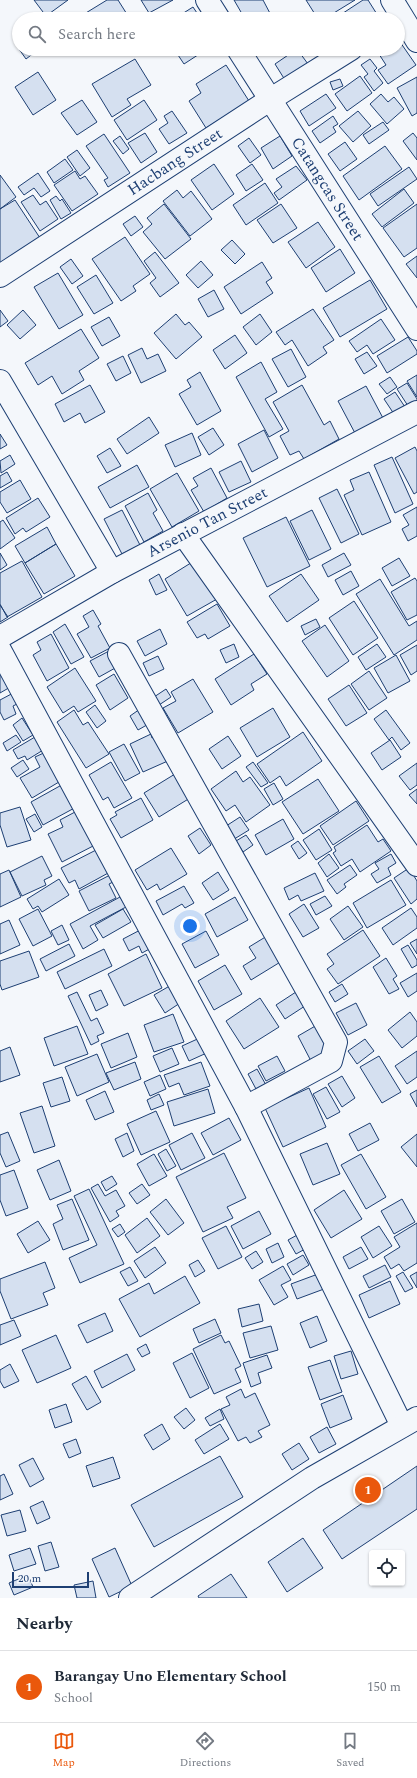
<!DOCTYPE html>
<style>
body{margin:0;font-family:Spectral,serif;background:#f2f2f3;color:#1f2937}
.controls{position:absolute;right:12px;bottom:12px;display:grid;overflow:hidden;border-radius:4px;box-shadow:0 1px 3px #0004}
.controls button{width:36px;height:36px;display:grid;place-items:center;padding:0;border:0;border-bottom:1px solid #e0e1e3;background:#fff;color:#1f2937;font:20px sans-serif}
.scale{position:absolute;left:12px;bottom:10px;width:77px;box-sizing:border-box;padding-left:4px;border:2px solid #1d3f73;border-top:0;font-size:11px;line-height:14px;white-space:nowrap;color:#1d3f73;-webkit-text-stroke:3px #f4f7fb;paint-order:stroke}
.you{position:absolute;left:190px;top:926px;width:14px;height:14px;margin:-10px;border:3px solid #fff;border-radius:50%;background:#1a73e8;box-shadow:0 0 0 6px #1a73e833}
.badge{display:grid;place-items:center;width:26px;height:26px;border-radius:50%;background:#ea580c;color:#fff;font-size:13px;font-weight:700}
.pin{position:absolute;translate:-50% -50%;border:2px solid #fff;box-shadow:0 1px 4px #0006}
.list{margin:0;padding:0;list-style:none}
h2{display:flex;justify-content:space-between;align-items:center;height:52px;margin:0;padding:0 16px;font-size:17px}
h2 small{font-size:13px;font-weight:400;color:#747a83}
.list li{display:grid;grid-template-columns:26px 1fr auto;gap:12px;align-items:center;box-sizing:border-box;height:72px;padding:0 16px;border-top:1px solid #e0e1e3}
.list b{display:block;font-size:15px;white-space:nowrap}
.list p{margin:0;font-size:13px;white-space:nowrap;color:#747a83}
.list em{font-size:13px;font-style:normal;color:#747a83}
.icon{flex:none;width:22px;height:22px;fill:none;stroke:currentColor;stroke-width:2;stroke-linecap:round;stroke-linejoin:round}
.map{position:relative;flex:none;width:417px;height:1598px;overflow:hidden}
.search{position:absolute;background:#fff;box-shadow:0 1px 3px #0004;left:12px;right:12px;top:12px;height:44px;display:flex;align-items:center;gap:10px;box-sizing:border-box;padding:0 14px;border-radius:22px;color:#747a83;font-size:15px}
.sheet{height:124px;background:#fff}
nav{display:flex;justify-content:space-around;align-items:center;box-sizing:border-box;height:56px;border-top:1px solid #e0e1e3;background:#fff;font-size:11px;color:#747a83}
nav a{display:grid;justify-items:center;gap:2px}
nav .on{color:#ea580c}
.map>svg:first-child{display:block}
</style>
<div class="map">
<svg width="417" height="1598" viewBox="0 0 417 1598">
<rect width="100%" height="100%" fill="#f4f7fb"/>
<path fill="#d5e0f0" stroke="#1d3f73" d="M34 0H68L46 16Z
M107 0H118L130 19H76Z
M141 0H173L149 13Z
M234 0H263L273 19H245Z
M306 0H355L324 19H318Z
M363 0H368L380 19H334Z
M193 7 201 19H174Z
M398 39 416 65 388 84 378 70 386 65 377 51 381 49H398Z
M19 49H39L26 59Z
M174 49H207L184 64Z
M297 49 308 64 285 80 275 64Z
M135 59 151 85 127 99 131 105 112 117 92 84Z
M370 59 377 68 374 71 383 83 374 91 364 77 368 74 361 65Z
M226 65 249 101 206 128 189 101 201 93 196 84Z
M38 72 56 100 33 115 15 87Z
M360 76 372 93 347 111 335 94Z
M417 77V113L412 116 397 88Z
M340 79 343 86 333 90 330 82Z
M326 94 336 108 309 126 300 111Z
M381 94 388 102 394 97 404 109 387 124 370 104Z
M82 100 97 122 77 135 61 113Z
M144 100 157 120 127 140 114 120Z
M172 111 187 133 169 144 159 129 168 123 164 116Z
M358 111 371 126 353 142 339 126Z
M333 116 338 124 333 127 336 132 320 143 312 131Z
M383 122 389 130 369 144 363 135Z
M145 133 157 152 141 163 128 143Z
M413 133 417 138V160L403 141Z
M104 134 130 173 108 187 104 180 108 178 86 146Z
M120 136 129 149 123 154 113 141Z
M280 136 292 156 273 169 261 148Z
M249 138 261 155 250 163 238 146Z
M345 142 357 159 340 171 328 154Z
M385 146 402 169 359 200 343 176Z
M77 150 90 168 80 176 67 157Z
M65 159 73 170 54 183 47 172Z
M214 164 234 194 212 210 191 180Z
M252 164 263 180 246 191 236 175Z
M296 166 307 180 279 200 274 193 282 187 276 179Z
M409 167 417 179 378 206 370 194Z
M75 171 80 179 85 176 98 194 72 211 54 185Z
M38 173 50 191 41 197 34 188 24 195 18 187Z
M0 175 16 197 0 209Z
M265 183 278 203 246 225 233 205Z
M404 189 414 203 382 227 372 214Z
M177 190 183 198 191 191 212 219 190 236 163 201Z
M33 195 40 205 46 201 58 219 40 231 21 202Z
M56 196 60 201 62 199 71 213 61 219 50 200Z
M15 200 40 238 0 263V209Z
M164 204 191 239 165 259 143 232 152 224 147 218Z
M281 204 297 228 273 243 257 220Z
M417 204V248L404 257 383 228Z
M135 216 143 227 131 236 123 224Z
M318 222 335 247 306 268 288 242Z
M125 237 150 274 133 286 136 291 121 301 92 259Z
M232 240 245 254 235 264 221 250Z
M340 249 355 273 326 292 311 268Z
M155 252 179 283 160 297 150 283 156 278 144 261Z
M417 256V278L406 264Z
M71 259 83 276 72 284 60 267Z
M201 261 213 275 198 288 186 275Z
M262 262 272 278 266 282 273 293 241 314 224 287Z
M58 273 83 315 59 329 34 287Z
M96 275 113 303 94 314 77 287Z
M370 280 387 309 340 337 323 308Z
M214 290 224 309 208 317 198 299Z
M313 309 334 340 323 347 327 353 308 366 292 340 285 345 276 332Z
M0 310 8 321 0 327Z
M23 310 36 325 20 339 7 325Z
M176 314 185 325 189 322 202 337 176 359 154 333Z
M260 314 272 332 256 345 243 327Z
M109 317 120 336 102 346 91 327Z
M381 319 395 340 373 354 367 345 357 352 349 341Z
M81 329 99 358 79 371 84 380 62 394 52 376 38 385 25 363Z
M235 335 247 353 225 369 213 350Z
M408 337 417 351V354L387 373 377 356Z
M142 348 147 359 158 354 166 371 141 383 128 355Z
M291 349 306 377 288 387 272 359Z
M367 352 377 366 364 374 355 359Z
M123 356 131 373 116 381 107 364Z
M261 362 277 392 265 399 283 429 269 437 236 377Z
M200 372 221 411 197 425 179 394 191 387 187 380Z
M417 375V397L407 381Z
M390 377 397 387 387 394 379 384Z
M407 383 417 399V404L410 409 397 389Z
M90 385 105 412 85 423 80 413 64 422 55 404Z
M302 385 324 425 330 421 339 439 304 459 299 451 290 455 280 436 289 431 273 402Z
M366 386 384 420 356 435 338 401Z
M395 392 405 407 394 414 384 399Z
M149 417 159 433 127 454 117 439Z
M213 428 224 445 209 455 198 437Z
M264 430 278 458 252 472 238 444Z
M192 433 201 455 175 467 165 445Z
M0 434 7 445 0 449Z
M415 447 417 451V492L414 494 395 458Z
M110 448 121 466 107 473 97 456Z
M10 455 15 464 1 473 0 461Z
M392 457 413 504 395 513 374 465Z
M241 461 251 482 229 492 219 472Z
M137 465 149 487 110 508 98 487Z
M211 468 227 498 204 512 191 490 198 486 193 478Z
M7 472 12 481 0 488V476Z
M369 472 391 522 362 535 344 495 354 490 350 480Z
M177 473 199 511 172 527 150 489Z
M20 480 31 499 7 513 0 502V492Z
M337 489 359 534 341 543 319 498Z
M148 493 157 510 153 513 163 531 144 542 125 506Z
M38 498 50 517 26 532 23 528 15 534 6 518Z
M417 507V536L408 541 402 529 409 525 403 515Z
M122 510 140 545 122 554 104 519Z
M312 510 331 549 309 560 290 521Z
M286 517 310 566 267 587 243 538Z
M3 520 15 538 0 549V522Z
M47 527 56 544 25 563 15 546Z
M56 544 75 576 44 594 25 563Z
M0 553 7 565 0 570Z
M344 553 351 565 328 577 322 565Z
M399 558 410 576 392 586 382 568Z
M22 561 42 597 7 617 0 604V573Z
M194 561 217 599 187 616 165 579Z
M351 571 359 586 343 595 335 580Z
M159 574 167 590 156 595 149 580Z
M301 574 319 600 287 622 269 596Z
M415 578 417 581V615L407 620 391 592Z
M380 579 409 626 417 621V640L394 655 356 594Z
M354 601 378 638 353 655 329 618Z
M217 604 230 626 208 639 205 634 197 638 187 622Z
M0 605 8 617 0 622Z
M93 610 101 624 98 626 110 648 91 658 77 634 89 627 83 616Z
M316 619 320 627 305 635 301 626Z
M65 624 84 657 71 664 53 632Z
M325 625 349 661 327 677 302 641Z
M160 629 167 644 145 656 137 641Z
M51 634 69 668 47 681 33 655 41 650 37 642Z
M234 644 239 657 226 663 220 650Z
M377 644 386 657 366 670 358 657Z
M417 645V671L411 675 400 655Z
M109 651 117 667 99 677 90 661Z
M254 654 267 674 251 684 254 690 231 705 215 679Z
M396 655 410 681 388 693 374 668Z
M158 656 164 669 149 676 143 663Z
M0 665 12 686 0 693Z
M75 668 96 701 78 712 74 706 63 713 47 687Z
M369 671 387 698 369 710 351 684Z
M114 674 128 698 110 710 96 685Z
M193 679 213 712 178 733 163 708 176 701 171 692Z
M349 685 367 713 346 726 328 699Z
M166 689 171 697 159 705 154 697Z
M17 691 23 701 13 706 16 714 4 720 0 712V700Z
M95 705 106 721 97 728 86 712Z
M273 708 290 737 257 757 240 728Z
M140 709 152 722 138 730 130 716Z
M74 710 83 725 88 722 109 754 86 768 57 722Z
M386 710 410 743 401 750 392 737 389 740 374 719Z
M22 718 33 735 23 741 13 725Z
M303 732 322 761 286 786 280 776 270 783 257 764Z
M40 734 48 747 27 760 25 756 18 759 13 750Z
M151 734 152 738 158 735 170 760 143 772 130 744Z
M16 735 21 742 7 751 3 743Z
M228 736 241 756 222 769 209 749Z
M390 740 401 757 382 770 371 753Z
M124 744 140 773 125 781 109 752Z
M48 751 64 779 32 798 20 778 40 767 35 757Z
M23 760 29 769 17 777 11 768Z
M111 762 132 798 114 808 108 797 103 800 89 775Z
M253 762 268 783 261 787 246 767Z
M417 763V785L410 790 399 776Z
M236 771 243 782 250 777 270 805 246 822 235 805 226 811 211 789Z
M175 774 190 798 159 817 144 793Z
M318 779 339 811 303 834 282 802Z
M67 782 80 805 43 825 31 802Z
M274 783 283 799 273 805 264 789Z
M417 789V804L409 795Z
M141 798 153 820 121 838 110 819 117 815 115 812Z
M356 801 369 821 333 845 320 826Z
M20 807 31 840 7 847 0 825V813Z
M75 812 97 844 62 862 48 834 63 827 60 820Z
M35 814 42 827 34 832 26 819Z
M240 817 249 830 231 841 223 828Z
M283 819 294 839 266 855 255 835Z
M367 825 378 842 383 839 391 851 360 872 352 859 341 866 333 853 336 851 334 847Z
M200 828 211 845 199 854 188 836Z
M319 829 332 850 316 860 303 840Z
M246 835 253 845 243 852 236 841Z
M298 841 307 853 299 859 291 846Z
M171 848 187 874 160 890 157 884 147 890 135 870Z
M98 849 110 872 79 889 75 880 69 883 61 868Z
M329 854 339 868 327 877 318 863Z
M391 854 396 863 388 868 391 875 377 883 371 874 379 869 375 863Z
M42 856 52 876 44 880 46 885 22 896 10 872Z
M350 865 357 875 344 884 346 887 337 894 327 880Z
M409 868 417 881V899L411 904 394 878Z
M9 870 21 897 0 907V874Z
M218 872 229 890 213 900 202 883Z
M315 873 324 891 301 901 298 895 289 900 284 888Z
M112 874 115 881 109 884 116 898 89 911 79 891Z
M59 879 69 895 42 912 38 906 33 909 27 899Z
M391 880 406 905 367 928 353 903Z
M184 886 194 903 185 908 182 904 163 915 156 901Z
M325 896 332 906 316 915 310 904Z
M120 897 126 907 90 926 98 940 83 949 70 924Z
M235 897 248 920 217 937 205 914Z
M304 904 319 928 303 937 289 914Z
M348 906 363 927 344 940 330 919Z
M411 908 417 917V928L393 945 382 928Z
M38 909 52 936 33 946 19 919Z
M123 909 131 922 103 938 95 925Z
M9 920 20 945 0 954V924Z
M62 925 69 940 58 945 51 931Z
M144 928 153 947 142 953 139 946 129 951 123 939Z
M363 930 380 956 338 984 327 969 334 964 327 954Z
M206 931 219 955 195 968 182 944Z
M267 936 282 961 251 980 243 966 256 958 249 947Z
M417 939V954L410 943Z
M69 944 75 956 46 971 40 959Z
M408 945 417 960V965L412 968 401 949Z
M104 949 112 966 65 989 57 972Z
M29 951 39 977 2 990 0 984V961Z
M146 954 162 988 124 1006 108 974Z
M386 958 397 976 393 979 399 989 389 994 373 967Z
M225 965 242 994 214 1010 198 981Z
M417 973V991L408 997 400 983Z
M173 984 183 1001 165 1013 154 995Z
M342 984 348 994 335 1002 329 992Z
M101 990 108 1005 96 1011 89 995Z
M299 990 308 1004 285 1019 276 1005Z
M77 992 91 1021 97 1018 104 1033 97 1036 99 1041 91 1045 68 996Z
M260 998 279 1027 244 1049 226 1021Z
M356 1003 367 1025 348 1035 336 1013Z
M410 1012 417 1022V1036L402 1048 388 1030Z
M173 1014 184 1042 154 1052 144 1025Z
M317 1025 331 1050 311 1061 298 1036Z
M77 1026 88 1054 54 1066 44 1038Z
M128 1033 137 1057 111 1068 101 1044Z
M204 1036 211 1051 189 1061 182 1046Z
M365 1039 374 1051 357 1064 348 1051Z
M10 1047 20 1075 0 1082V1051Z
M172 1048 179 1064 160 1072 153 1056Z
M417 1051V1077L407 1084 395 1066Z
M97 1054 109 1082 77 1096 65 1067Z
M277 1056 285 1071 266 1081 258 1066Z
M379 1056 401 1092 382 1103 360 1067Z
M135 1062 141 1079 114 1090 106 1073Z
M201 1062 210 1086 184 1095 179 1083 169 1087 164 1075Z
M257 1069 266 1085 256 1089 248 1074Z
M160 1075 166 1089 150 1096 144 1082Z
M342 1076 355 1098 342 1107 328 1084Z
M62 1077 70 1101 51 1107 43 1083Z
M326 1087 340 1112 327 1119 313 1094Z
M309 1088 326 1127 283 1147 265 1108Z
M208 1089 215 1113 174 1126 167 1102Z
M417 1090V1107L410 1094Z
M105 1091 114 1112 95 1120 86 1100Z
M159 1094 164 1105 151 1110 147 1100Z
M42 1106 55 1146 34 1153 20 1113Z
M156 1111 170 1142 141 1155 127 1124Z
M229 1118 241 1140 213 1155 201 1133Z
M370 1123 379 1140 358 1151 349 1134Z
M8 1132 20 1161 6 1167 0 1153V1135Z
M127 1133 134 1151 123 1157 115 1139Z
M192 1133 205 1158 181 1170 169 1145Z
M417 1134V1167L401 1147Z
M327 1143 340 1174 313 1185 300 1154Z
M166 1149 176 1166 167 1171 158 1154Z
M224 1153 246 1198 227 1207 233 1218 203 1232 176 1177Z
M154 1154 167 1176 149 1186 137 1164Z
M361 1154 386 1197 366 1209 341 1165Z
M59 1160 71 1191 50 1200 37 1170Z
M14 1170 28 1208 6 1216 0 1200V1175Z
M112 1176 117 1184 106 1191 101 1182Z
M98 1184 105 1196 116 1190 125 1206 116 1211 119 1216 110 1222 91 1188Z
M142 1184 150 1195 137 1204 129 1193Z
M89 1189 124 1264 80 1283 69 1258 97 1245 74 1196Z
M344 1190 362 1219 331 1238 314 1210Z
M72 1199 89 1240 63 1250 53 1224 63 1219 57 1205Z
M166 1199 184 1223 168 1235 150 1212Z
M402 1199 415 1222 394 1234 381 1211Z
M259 1211 271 1234 243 1249 231 1226Z
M147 1218 160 1236 137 1253 125 1235Z
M38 1221 50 1240 28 1253 17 1234Z
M417 1223V1263L404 1271 399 1264 391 1269 384 1257 400 1247 394 1237Z
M120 1224 125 1232 118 1237 112 1229Z
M226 1226 242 1257 218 1269 202 1238Z
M379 1226 392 1246 373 1258 361 1237Z
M299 1234 307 1248 296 1254 288 1240Z
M278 1243 284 1257 272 1263 266 1249Z
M155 1247 166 1263 145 1278 134 1261Z
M361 1247 368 1259 349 1269 343 1257Z
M256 1251 263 1262 252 1269 245 1258Z
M303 1255 309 1265 293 1275 287 1264Z
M198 1260 205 1271 195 1277 189 1265Z
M45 1262 55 1288 43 1293 48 1305 11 1319 0 1291V1279Z
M385 1265 391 1277 369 1288 363 1276Z
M283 1266 291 1280 281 1285 288 1297 274 1305 259 1280Z
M130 1267 138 1281 128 1286 120 1272Z
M403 1272 413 1288 405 1292 396 1276Z
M417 1272V1288L410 1276Z
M318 1274 324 1289 297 1299 291 1284Z
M185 1276 200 1303 140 1337 119 1299 149 1283 154 1294Z
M390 1281 400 1304 369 1318 359 1295Z
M259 1304 263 1321 242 1327 238 1309Z
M105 1313 113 1331 87 1343 78 1325Z
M317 1316 327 1341 310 1348 300 1323Z
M215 1319 221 1333 199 1343 193 1329Z
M14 1320 21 1336 0 1345V1325Z
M271 1326 278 1350 250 1358 243 1333Z
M56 1335 71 1368 37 1383 22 1350Z
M221 1335 225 1343 229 1341 241 1366 235 1369 241 1382 214 1394 193 1349Z
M146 1344 150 1353 142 1357 137 1349Z
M351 1351 358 1374 341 1379 334 1356Z
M192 1353 209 1388 190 1398 173 1363Z
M127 1354 135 1370 102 1388 94 1371Z
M267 1355 272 1368 258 1373 261 1383 251 1387 243 1363Z
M330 1360 342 1392 320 1400 308 1367Z
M10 1364 19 1381 4 1388 0 1381V1370Z
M86 1376 101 1402 87 1410 72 1384Z
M241 1389 245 1398 255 1393 270 1425 258 1431 262 1437 250 1443 246 1437 238 1441 221 1409 230 1405 226 1397Z
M343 1395 352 1419 330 1428 321 1404Z
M66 1404 72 1422 55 1428 49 1410Z
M186 1408 195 1420 184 1429 174 1417Z
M220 1409 224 1419 210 1426 205 1418Z
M162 1424 170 1439 153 1450 144 1435Z
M220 1424 229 1439 204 1454 195 1440Z
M327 1427 336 1444 319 1453 310 1437Z
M76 1439 81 1453 69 1458 63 1444Z
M299 1443 309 1459 292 1470 282 1454Z
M220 1456 243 1497 154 1547 131 1505Z
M113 1457 120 1478 93 1487 86 1466Z
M33 1458 44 1479 30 1487 19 1465Z
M417 1466V1509L342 1559 323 1530Z
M4 1474 13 1494 0 1500V1476Z
M43 1501 50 1518 37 1524 30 1507Z
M20 1510 26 1531 7 1536 1 1515Z
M303 1538 323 1568 287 1592 268 1562Z
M51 1542 59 1567 45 1571 38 1546Z
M30 1548 36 1564 14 1571 9 1555Z
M115 1548 132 1586 109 1597 92 1559Z
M231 1574 247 1598H199L198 1596Z
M28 1575 33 1587 14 1595 9 1583Z
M93 1581 96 1598H77L74 1585Z"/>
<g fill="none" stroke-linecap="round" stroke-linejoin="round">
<g stroke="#1d3f73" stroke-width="24">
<g id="street">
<path d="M207 0 219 19"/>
<path d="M392 0 417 41"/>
<path id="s1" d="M238 49 417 329"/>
<path id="s2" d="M0 276 271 99 351 49"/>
<path d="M0 381 112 572"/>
<path d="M183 534 417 865"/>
<path id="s3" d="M0 637 112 572 417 412"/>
<path d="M0 650 246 1107 402 1426"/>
<path d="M119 654 336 1042 331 1061 246 1107"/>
<path d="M130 1598 312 1478 417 1418"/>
</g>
</g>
<use href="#street" stroke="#f4f7fb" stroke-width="22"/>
</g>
<g text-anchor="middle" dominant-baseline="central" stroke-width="3" stroke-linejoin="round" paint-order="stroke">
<g font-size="16" fill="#1d3f73" stroke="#f4f7fb">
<text stroke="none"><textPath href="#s2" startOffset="209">Hacbang Street</textPath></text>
<text stroke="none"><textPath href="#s1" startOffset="166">Catangcas Street</textPath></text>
<text stroke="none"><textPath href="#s3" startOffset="237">Arsenio Tan Street</textPath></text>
</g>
</g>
</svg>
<div class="controls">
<button><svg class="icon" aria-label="locate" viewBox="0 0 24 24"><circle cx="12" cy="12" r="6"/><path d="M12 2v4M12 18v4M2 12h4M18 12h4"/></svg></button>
</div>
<div class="scale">20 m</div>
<div class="you"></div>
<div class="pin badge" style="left:368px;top:1490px">1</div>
<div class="search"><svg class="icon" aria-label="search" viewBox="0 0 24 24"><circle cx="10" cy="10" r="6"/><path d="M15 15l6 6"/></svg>Search here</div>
</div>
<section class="sheet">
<h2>Nearby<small></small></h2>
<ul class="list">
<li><span class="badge">1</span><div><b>Barangay Uno Elementary School</b><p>School</p></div><em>150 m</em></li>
</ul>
</section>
<nav>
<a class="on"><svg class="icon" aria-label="map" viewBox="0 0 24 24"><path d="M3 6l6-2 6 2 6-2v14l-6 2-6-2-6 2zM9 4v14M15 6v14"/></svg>Map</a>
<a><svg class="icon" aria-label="directions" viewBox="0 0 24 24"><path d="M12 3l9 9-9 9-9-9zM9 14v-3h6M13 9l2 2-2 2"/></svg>Directions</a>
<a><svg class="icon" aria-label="saved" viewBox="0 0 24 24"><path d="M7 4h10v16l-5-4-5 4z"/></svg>Saved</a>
</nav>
